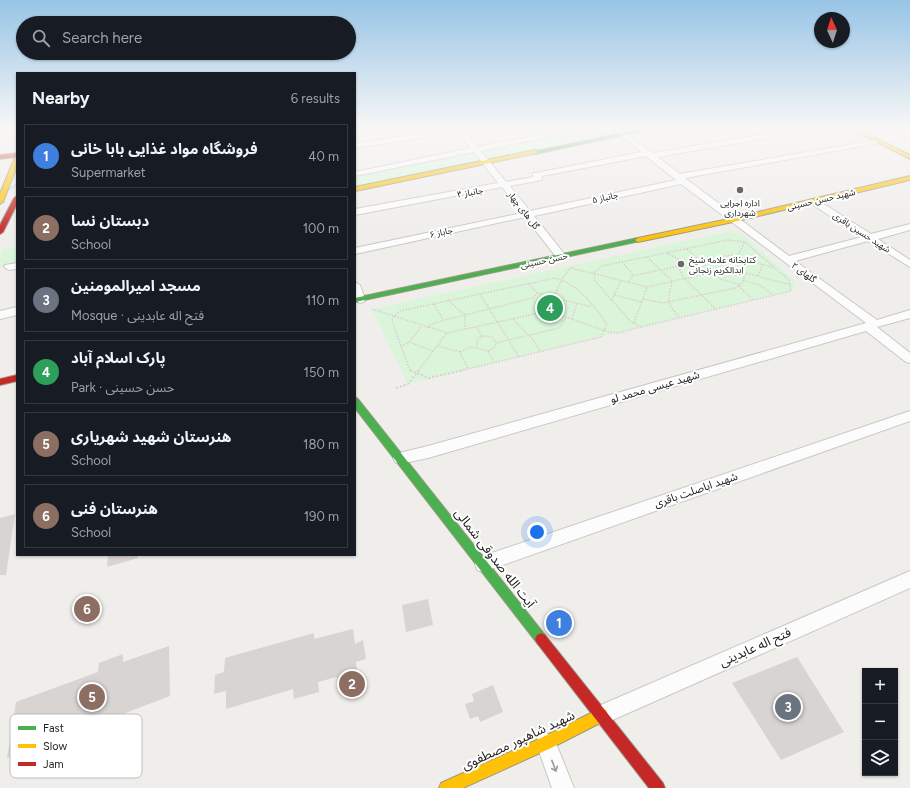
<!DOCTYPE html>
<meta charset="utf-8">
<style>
body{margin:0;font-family:Figtree,"Noto Sans Arabic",sans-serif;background:#242831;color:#f1f3f6}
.controls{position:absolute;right:12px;bottom:12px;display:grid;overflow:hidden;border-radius:0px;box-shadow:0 1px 3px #0004}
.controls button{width:36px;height:36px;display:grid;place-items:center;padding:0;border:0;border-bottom:1px solid #363941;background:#171b24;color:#f1f3f6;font:20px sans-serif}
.compass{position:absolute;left:814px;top:12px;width:36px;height:36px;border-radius:50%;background:#171b24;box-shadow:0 1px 3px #0004;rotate:356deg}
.you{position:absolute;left:537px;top:532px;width:14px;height:14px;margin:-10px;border:3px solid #fff;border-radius:50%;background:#1a73e8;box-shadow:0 0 0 6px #1a73e833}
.badge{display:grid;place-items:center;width:26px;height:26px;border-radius:50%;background:#b45309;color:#fff;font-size:13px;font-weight:700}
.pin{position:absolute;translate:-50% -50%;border:2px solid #fff;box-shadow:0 1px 4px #0006}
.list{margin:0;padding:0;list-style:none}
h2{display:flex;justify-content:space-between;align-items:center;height:52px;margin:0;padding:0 16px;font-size:17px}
h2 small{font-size:13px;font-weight:400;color:#9ea1a6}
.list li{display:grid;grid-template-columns:26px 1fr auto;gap:12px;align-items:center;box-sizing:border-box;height:64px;margin:0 8px 8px;padding:0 8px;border:1px solid #363941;border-radius:0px}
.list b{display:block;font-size:15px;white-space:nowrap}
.list p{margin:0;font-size:13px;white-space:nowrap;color:#9ea1a6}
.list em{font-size:13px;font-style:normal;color:#9ea1a6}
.icon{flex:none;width:22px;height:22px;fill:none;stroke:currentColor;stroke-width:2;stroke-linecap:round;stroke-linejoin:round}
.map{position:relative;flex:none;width:910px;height:788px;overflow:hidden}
.search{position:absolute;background:#171b24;box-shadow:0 1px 3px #0004;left:16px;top:16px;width:340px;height:44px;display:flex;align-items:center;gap:10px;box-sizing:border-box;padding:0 14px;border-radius:22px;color:#9ea1a6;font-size:15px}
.panel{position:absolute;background:#171b24;box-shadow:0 1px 3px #0004;left:16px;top:72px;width:340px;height:484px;border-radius:0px}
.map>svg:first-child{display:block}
</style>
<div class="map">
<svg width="910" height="788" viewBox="0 0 910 788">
<rect width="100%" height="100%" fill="#f0eeeb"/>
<path fill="#daf5da" d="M604 127 612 133 493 158 484 151Z
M472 154 478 162 355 187V177Z
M731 231 745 237 794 280 795 285 793 290 408 384 372 309Z
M17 247V265L0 268 2 250Z"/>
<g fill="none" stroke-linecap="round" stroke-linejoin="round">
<path stroke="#bfdbe3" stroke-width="2" d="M10 189 17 184"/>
</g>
<path fill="#d7d4d2" d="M15 514 6 575H0V518Z
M108 555H137L138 558 107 567Z
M428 599 433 625 406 632 402 605Z
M353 629 355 644 363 640 366 659 356 662 358 681 338 687 337 677 318 682 319 692 294 699 293 689 226 709V691L214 694 215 675 224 672 225 658 314 633V639Z
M169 646 170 696 7 758 16 702 98 672 99 663 123 654V662Z
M797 657 844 732 781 760 732 683Z
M493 685 503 712 480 722 478 716 470 719 465 704 474 701 472 694Z"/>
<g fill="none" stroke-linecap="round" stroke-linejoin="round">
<g stroke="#c9c8c7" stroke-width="2">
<path id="street" d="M454 127H482L465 131 478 147 577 127H591L481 151 506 182 533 177V173H536L641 152 610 127H618L653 153 806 127H822L818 129 658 157 680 174 882 139V143H879L685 178 789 256 862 237 810 203V199H816L871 234 910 224V230L878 239 910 260V267L868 241 795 261 877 320 910 310V318L877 327 910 353V363L906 362 866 331 428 458 400 464 395 462 393 458 395 454 428 446 866 323 681 184 534 216 566 256 561 259 557 258 525 217 355 254V248L522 213 502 187 355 215V209L498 183 474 152 355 176V172L471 148 458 132 355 148V144L455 128ZM646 156 676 180 530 211 510 186 542 180V176Z
M892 127H908L864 136 860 134Z
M17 130V134L0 136V132Z
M17 263V269L9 270 4 267 5 265Z
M355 282 360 285 365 299 364 302 360 303 355 300Z
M17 307V315L0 319V311Z
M910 411V421L483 572 477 570 475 564 477 558 483 556Z
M910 571V588L608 722 601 725 594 722 591 715 594 708Z
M546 733 553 736 574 788H552L536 743 539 736Z"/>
</g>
<g stroke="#999a82" stroke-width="2">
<path id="fast" d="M651 127H661L535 154 532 152Z
M638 238 640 239V241L355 302V298Z
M355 397 358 399 545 635 547 639 545 643 541 645 537 643 355 408Z"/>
</g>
<g stroke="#999a82" stroke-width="2">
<path id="slow" d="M848 127H854L910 155V159Z
M535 150 537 151V153L355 191V187Z
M17 157V166L3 202 0 204V194L14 159Z
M910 176V180L733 222 638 242 635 240 638 238 733 218Z
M601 708 606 710 608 715 606 720 551 748 463 788H439L441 783 541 738Z"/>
</g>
<g stroke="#999a82" stroke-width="2">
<path id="jam" d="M17 153V157L0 159V155Z
M17 196V204L3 232 0 234V225L14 198Z
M17 375V381L0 385V379Z
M541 633 545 635 663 783 665 788H649L537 643 535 639 537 635Z"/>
</g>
<path stroke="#dccecd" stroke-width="1.5" stroke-dasharray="1.5 1.5" stroke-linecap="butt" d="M728 240 745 242 789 280 791 291 641 327 631 322 595 281 594 273 602 266Z
M687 249 720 279 741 285
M667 253 678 259 682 265 680 270 683 277 716 309
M647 257 672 281C668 300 666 303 680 318
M622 262 634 276
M571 268 647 287 732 268 745 241
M732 268 746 273
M758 276 763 264
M743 280 761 286 773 295
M629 282 632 276 731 255 774 268
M739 286 753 300
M537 293 592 307
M480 294 519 357
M614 295 642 302
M643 299 663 303 735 288 741 285 746 273 791 285
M448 300 465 315V329
M612 300 621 280
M434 304 443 320
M372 309 447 333 548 311 562 279 571 267
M548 311 609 332 618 333 641 327
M513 319 534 341 540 351
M572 319 577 303
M634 323 647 287
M476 327 482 336
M427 328 433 323 533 298 537 293 528 283
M409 342 433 351
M496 343 559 328 567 317
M438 346 460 352 468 369
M401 347 409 342 422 326
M488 351 494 362
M460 352 471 347 488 351 495 347 496 343 492 337 482 336 477 339V347
M410 371 392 321 393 317 400 311 555 278C580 285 592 304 607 324L601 337 459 371
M418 371 447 333"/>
<path stroke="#dccecd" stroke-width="2" stroke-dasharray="2 2" stroke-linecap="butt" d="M410 370 429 378 464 370
M396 388 408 384 419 370"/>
<use href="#street" fill="#fdfcfc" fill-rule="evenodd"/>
<use href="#fast" fill="#4caf50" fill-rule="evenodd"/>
<use href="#slow" fill="#ffc107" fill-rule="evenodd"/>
<use href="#jam" fill="#c62828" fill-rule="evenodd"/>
</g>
<defs><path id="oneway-shaft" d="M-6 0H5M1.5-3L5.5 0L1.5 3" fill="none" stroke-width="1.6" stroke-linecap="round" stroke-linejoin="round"/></defs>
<use stroke="#9a9a9a" href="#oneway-shaft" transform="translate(554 766) rotate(69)"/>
<linearGradient id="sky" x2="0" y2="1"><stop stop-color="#97c4e6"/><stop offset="0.54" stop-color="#f8f7f6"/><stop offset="1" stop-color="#f8f7f6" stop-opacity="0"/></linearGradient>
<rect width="910" height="237" fill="url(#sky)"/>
<g fill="#6a6968" stroke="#fff" stroke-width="1.5">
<circle cx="740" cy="190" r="4"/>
<circle cx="681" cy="264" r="4"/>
</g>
<g text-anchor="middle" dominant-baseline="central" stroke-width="4" stroke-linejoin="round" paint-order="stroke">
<g font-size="9" fill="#222" stroke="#fff">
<text transform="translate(470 192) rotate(-10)">جانباز ۴</text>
<text transform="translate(605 197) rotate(-12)">جانباز ۵</text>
<text transform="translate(821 199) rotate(-13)">شهید حسن حسینی</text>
<text transform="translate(524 210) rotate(52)">گل های چهار</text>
<text transform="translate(441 232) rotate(-12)">جاباز ۶</text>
<text transform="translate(862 232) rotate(33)">شهید حسین باقری</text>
<text transform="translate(544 260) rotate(-12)">حسن حسینی</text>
<text transform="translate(804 272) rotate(36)">گلهای ۲</text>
</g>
<g font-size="9" fill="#222" stroke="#fff">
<text x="740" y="202">اداره اجرایی<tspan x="740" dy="10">شهرداری</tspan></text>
<text x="689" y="259" text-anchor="start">کتابخانه علامه شیخ<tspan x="689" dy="10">ابدالکریم زنجانی</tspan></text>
</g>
<g font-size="11" fill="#222" stroke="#fff">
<text transform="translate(655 387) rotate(-16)">شهید عیسی محمد لو</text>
<text transform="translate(696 490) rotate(-19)">شهید اباصلت باقری</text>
</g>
<g font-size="13" fill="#222" stroke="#fff">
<text transform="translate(495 558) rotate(52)">آیت الله صدوقی شمالی</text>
<text transform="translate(755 647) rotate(-24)">فتح اله عابدینی</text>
<text transform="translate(518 740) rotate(-25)">شهید شاهپور مصطفوی</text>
</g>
</g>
<rect x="10" y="714" width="132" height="64" rx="6" fill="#fff" stroke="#bdbdbd" stroke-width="1"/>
<rect x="18" y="726" width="18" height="4" fill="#4caf50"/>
<rect x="18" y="744" width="18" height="4" fill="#ffc107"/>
<rect x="18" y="762" width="18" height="4" fill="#c62828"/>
<g font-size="11" fill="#222">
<text x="43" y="732">Fast</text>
<text x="43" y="750">Slow</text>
<text x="43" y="768">Jam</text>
</g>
</svg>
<div class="controls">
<button>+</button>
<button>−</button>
<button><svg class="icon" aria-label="layers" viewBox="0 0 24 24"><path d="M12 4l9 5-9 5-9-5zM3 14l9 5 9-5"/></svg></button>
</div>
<svg class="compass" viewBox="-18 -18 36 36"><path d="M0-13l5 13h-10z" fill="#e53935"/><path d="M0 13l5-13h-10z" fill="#9ea1a6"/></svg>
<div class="you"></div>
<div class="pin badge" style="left:559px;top:623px;background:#3f7fe0">1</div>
<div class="pin badge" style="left:352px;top:684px;background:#8d6e63">2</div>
<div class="pin badge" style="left:788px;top:707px;background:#6b7280">3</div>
<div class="pin badge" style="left:550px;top:308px;background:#2e9e5b">4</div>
<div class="pin badge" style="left:92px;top:697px;background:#8d6e63">5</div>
<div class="pin badge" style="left:87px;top:609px;background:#8d6e63">6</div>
<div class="search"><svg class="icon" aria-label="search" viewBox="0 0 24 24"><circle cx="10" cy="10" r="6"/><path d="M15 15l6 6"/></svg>Search here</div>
<section class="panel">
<h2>Nearby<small>6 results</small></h2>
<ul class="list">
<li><span class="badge" style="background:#3f7fe0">1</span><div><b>فروشگاه مواد غذایی بابا خانی</b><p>Supermarket</p></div><em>40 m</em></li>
<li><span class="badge" style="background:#8d6e63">2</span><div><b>دبستان نسا</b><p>School</p></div><em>100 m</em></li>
<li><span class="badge" style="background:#6b7280">3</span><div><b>مسجد امیرالمومنین</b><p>Mosque · فتح اله عابدینی</p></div><em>110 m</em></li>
<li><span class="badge" style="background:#2e9e5b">4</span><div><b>پارک اسلام آباد</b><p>Park · حسن حسینی</p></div><em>150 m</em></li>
<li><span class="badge" style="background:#8d6e63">5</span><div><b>هنرستان شهید شهریاری</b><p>School</p></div><em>180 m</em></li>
<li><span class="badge" style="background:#8d6e63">6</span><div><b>هنرستان فنی</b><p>School</p></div><em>190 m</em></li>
</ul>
</section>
</div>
